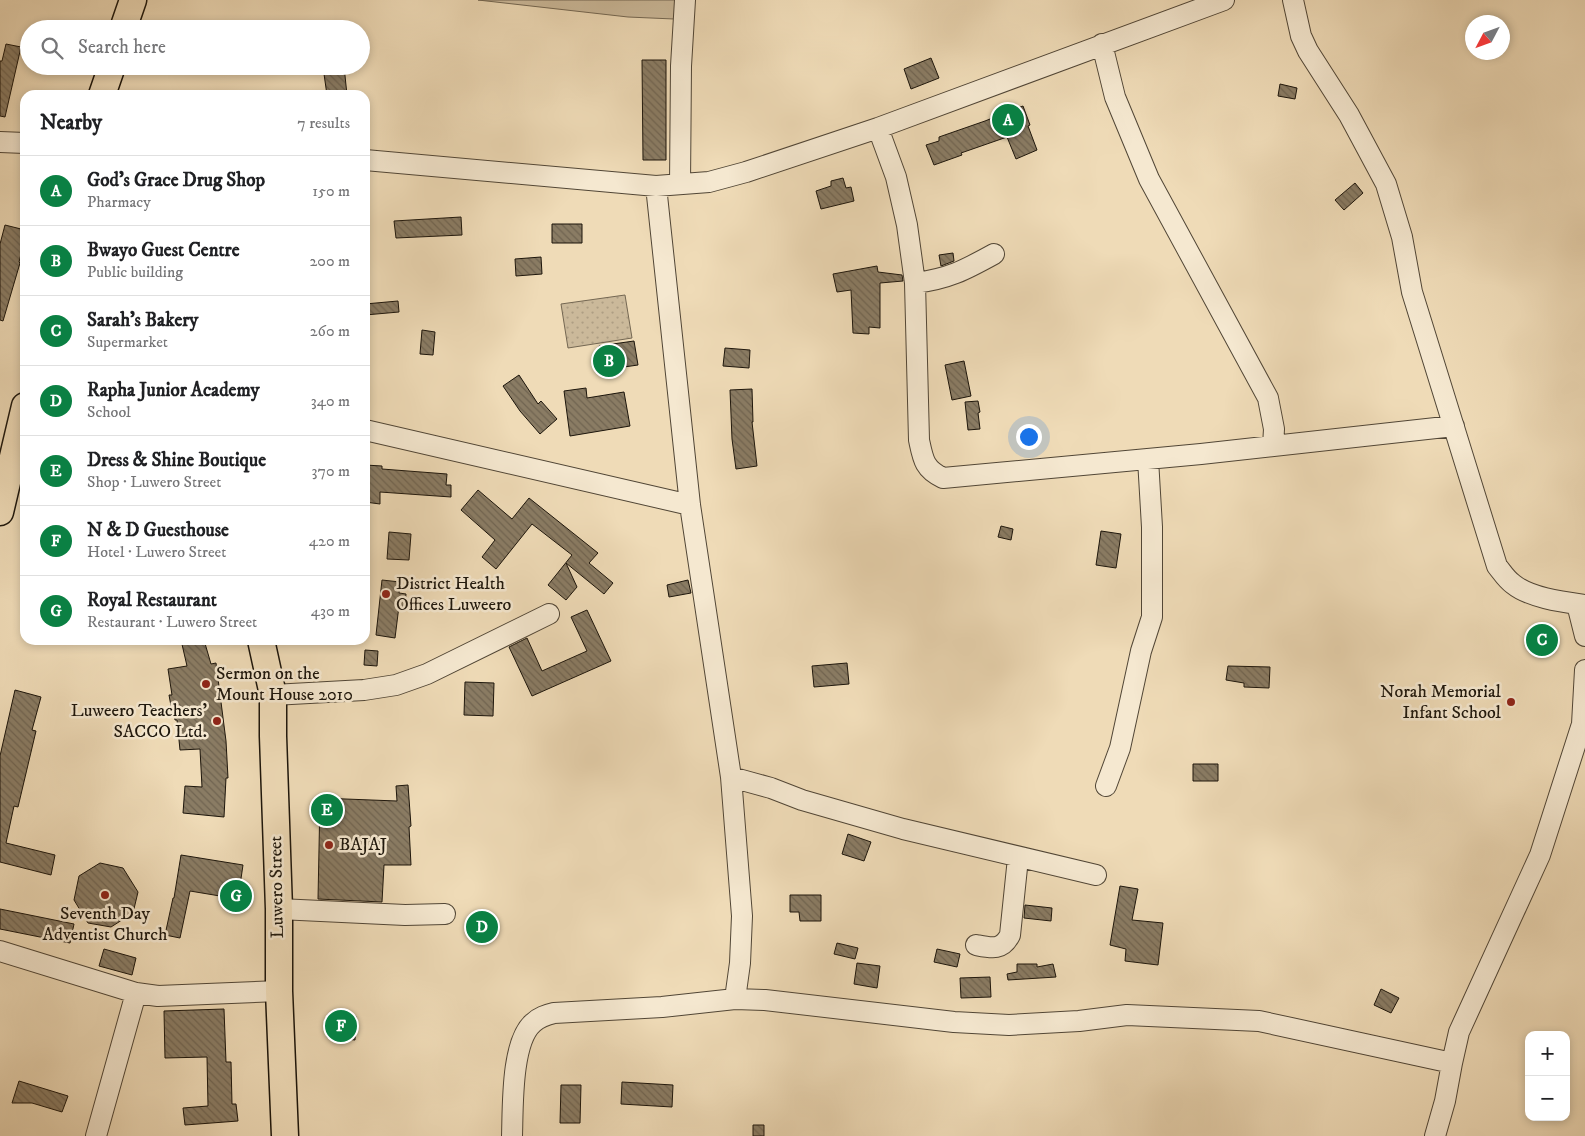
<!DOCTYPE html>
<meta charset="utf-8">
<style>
body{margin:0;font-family:"IM FELL DW Pica",serif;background:#f2f2f2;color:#202124}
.controls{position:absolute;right:15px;bottom:15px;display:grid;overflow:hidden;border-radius:10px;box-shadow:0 2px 8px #0003}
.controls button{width:45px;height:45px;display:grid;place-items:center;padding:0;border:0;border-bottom:1px solid #e0e0e0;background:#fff;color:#202124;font:25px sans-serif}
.compass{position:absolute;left:1465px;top:15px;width:45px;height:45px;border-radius:50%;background:#fff;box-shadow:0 2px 8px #0003;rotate:229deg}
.you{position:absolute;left:1028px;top:436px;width:18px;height:18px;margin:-12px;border:4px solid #fff;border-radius:50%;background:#1a73e8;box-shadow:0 0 0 8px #1a73e833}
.badge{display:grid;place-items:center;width:32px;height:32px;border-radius:50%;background:#0b8043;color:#fff;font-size:16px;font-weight:700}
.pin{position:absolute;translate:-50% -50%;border:2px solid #fff;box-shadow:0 1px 5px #0006}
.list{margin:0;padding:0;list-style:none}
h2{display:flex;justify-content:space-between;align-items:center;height:65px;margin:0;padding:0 20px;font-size:21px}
h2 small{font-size:16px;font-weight:400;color:#757577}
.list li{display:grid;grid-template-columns:32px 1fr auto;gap:15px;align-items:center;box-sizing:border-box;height:70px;padding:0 20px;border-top:1px solid #e0e0e0}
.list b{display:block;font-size:19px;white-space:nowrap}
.list p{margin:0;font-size:16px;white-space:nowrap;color:#757577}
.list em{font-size:16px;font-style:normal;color:#757577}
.icon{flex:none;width:28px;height:28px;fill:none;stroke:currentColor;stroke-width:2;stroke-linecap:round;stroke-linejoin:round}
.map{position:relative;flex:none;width:1585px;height:1136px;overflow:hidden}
.search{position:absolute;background:#fff;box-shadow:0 2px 8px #0003;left:20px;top:20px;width:350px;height:55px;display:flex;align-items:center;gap:12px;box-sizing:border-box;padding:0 18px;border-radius:28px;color:#757577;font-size:19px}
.panel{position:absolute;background:#fff;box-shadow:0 2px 8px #0003;left:20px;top:90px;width:350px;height:555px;border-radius:15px}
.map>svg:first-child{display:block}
</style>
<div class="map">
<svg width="1585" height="1136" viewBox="0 0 1585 1136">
<defs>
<pattern id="grass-dots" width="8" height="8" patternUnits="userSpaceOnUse" patternTransform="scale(1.25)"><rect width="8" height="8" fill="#cbb99a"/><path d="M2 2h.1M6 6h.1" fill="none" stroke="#ae9e83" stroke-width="1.8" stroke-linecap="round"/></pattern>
<pattern id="building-back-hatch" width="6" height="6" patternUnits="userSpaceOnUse" patternTransform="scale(1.25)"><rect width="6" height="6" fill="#8a7c64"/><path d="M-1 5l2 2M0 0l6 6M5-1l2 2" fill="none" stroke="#706451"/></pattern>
</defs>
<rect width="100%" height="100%" fill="#efdbb7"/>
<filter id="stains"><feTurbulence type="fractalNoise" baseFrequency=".004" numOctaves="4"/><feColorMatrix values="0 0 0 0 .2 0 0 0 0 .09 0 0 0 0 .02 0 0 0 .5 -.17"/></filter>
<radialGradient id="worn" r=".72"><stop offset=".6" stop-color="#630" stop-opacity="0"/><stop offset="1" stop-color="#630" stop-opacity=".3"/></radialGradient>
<path fill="url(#grass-dots)" stroke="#746752" d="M625 295 632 338 568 348 561 304Z"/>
<path fill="#cbb99a" stroke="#746752" d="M478 0H676L674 19 628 17Z"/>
<path fill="url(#building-back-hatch)" stroke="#1c150b" d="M6 44 21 47 5 117 0 116V61H2Z
M931 58 939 78 911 89 904 69Z
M642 60H666V160H643Z
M331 66H344L347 95H327L323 67Z
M1280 84 1297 88 1295 99 1278 96Z
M1023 106 1030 125 1028 126 1037 150 1016 159 1007 137 961 153 962 155 934 165 926 145 939 141V137L985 121Z
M843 178 846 188 851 187 854 201 821 209 816 191 831 186V181Z
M1355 183 1363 193 1344 210 1335 200Z
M461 217 462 235 396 238 394 221Z
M552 224H582V243H552Z
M5 225 25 230V238L19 262 20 263 3 321 0 320V244Z
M953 253 954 261 941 266 939 255Z
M541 257 542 274 516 276 515 259Z
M877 266 878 272 902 275 903 281 880 283V328L869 327V334L853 333 851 290 837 292 833 274Z
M398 301 399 312 365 315V304Z
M422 330 435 332 433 355 420 354Z
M634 341 638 365 603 370 599 346Z
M725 348 750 350 749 368 723 366Z
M964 361 971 396 952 400 945 365Z
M519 375 538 404 541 401 557 419 540 434 520 411 503 386Z
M586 388 587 398 624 392 630 426 570 436 564 391Z
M752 389 753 422H752L757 466 736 469 732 439 730 390Z
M978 401 980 412 978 413 980 429 968 430 965 402Z
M365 465 382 466V469L447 474 446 485H451V497L380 492V504L365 502Z
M478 490 512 519 529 498 598 553 589 563 613 583 604 594 566 563 577 587 566 600 548 585 572 555 532 524 496 569 482 557 495 540 461 510Z
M1001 526 1013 529 1011 540 998 537Z
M1101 531 1121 534 1116 568 1096 565Z
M389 532 411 534 409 560 387 559Z
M382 580 400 582 399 593 406 594 405 607 399 606 395 638 376 635Z
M688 580 691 593 669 597 667 585Z
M587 610 611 661 532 696 509 647 527 638 542 671 587 651 571 617Z
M181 640H204L211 664 216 663 226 741 228 778H226L224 817 183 813 185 786 202 787 200 749 180 750 177 720H175L173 706H171L169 695H172L168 669 187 666Z
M365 650 378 651 377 666 364 665Z
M847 663 849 684 814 687 812 666Z
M1228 666 1270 667 1269 688 1244 687V683L1226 680Z
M465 682 494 683 493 716 464 715Z
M15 690 41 697 32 730 36 731 18 807 14 806 6 843 55 855 51 875 0 862V756Z
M1193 764H1218V781H1193Z
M408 785 411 826 409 827 411 865H384L382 902 318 899 320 798 397 801 396 786Z
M848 834 871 842 864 861 842 854Z
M181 855 243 865 238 899 190 891 180 938 165 935 173 898H174Z
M100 863 123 868 138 892 133 913 111 927 88 923 74 900 79 876Z
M1120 886 1138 889 1132 920 1163 923 1158 965 1125 961 1126 949 1110 945Z
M790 895H821V921H800L799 912H790Z
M1025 905 1052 908 1051 921 1024 918Z
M0 909 74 924 70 943 0 929Z
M837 943 858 948 855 959 834 954Z
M104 949 136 958 132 975 99 966Z
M937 949 960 954 957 967 934 962Z
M857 963 880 966 877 988 854 984Z
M1017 964H1037V967L1053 964 1056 977 1008 980 1007 974 1017 972Z
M990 977 991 997 961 998 960 978Z
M1381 989 1399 998 1391 1013 1374 1005Z
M224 1009 226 1062H231L232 1104H236L238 1121 185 1125 183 1108 208 1106 207 1057 165 1058 164 1011Z
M328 1014 356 1016 355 1040 327 1037Z
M19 1081 68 1096 62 1112 32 1103H12Z
M622 1082 673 1085 672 1107 621 1104Z
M561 1085H581L580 1123H560Z
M753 1125H764V1136H753Z"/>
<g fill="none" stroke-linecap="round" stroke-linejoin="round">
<g stroke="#514636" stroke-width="22">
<path id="minor" d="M1293 0 1301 36 1308 51 1349 115 1386 184 1402 237 1412 292 1497 566C1502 572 1506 579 1513 584 1530 598 1563 602 1585 605
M1102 44 1115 97 1149 179 1268 398 1274 429 1273 446
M878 128 896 177 907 225 915 283 919 440C923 459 924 469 943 478L1201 454 1454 426
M0 142 25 143
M365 160 656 186 709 182 746 172 878 128 1224 0
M680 184 681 66 685 0
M656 186 690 505 731 777 742 916 740 963 735 999
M915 283C948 279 965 270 994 254
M365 430 690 505
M1577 604 1585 636
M273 695 364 690 396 685 427 674 549 614
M731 777 771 788 802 800 903 829 1096 875
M1106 786 1120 748 1141 651 1152 617V527L1148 459
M279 909 405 915 445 914
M976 945C991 948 1002 951 1010 935L1018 858
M0 951 136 993 158 996 279 991
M96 1136 136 993
M512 1136C513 1108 511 1042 533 1023 539 1017 546 1015 554 1013L662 1007 735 999 765 1000 954 1022 1009 1025 1079 1021 1127 1015 1259 1021 1452 1063
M1435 1136 1445 1101 1452 1063 1459 1032 1540 855 1582 724 1585 670"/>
</g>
<g stroke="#1c150b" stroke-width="29">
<path id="major" d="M123 29 133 0
M102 95 112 66
M0 512 25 406
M261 640 273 695V736L279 909V991L285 1136"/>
</g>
<use href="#minor" stroke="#f5e8d0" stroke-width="20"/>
<use href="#major" stroke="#efdbb7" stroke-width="26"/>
</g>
<g fill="#8f2418" stroke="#f5e8d0" stroke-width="2">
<circle cx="386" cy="594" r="5"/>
<circle cx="206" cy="684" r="5"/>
<circle cx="1511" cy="702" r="5"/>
<circle cx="217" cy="721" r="5"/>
<circle cx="329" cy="845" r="5"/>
<circle cx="105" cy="895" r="5"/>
</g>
<g text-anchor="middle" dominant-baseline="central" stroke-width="5" stroke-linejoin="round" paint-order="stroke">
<g font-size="18" fill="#1c150b" stroke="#f5e8d0" text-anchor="start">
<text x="396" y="584">District Health<tspan x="396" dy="21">Offices Luweero</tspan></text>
<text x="216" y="674">Sermon on the<tspan x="216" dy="21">Mount House 2010</tspan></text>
<text x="1501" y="692" text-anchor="end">Norah Memorial<tspan x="1501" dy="21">Infant School</tspan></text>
<text x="207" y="711" text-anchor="end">Luweero Teachers'<tspan x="207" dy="21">SACCO Ltd.</tspan></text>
<text x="339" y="845">BAJAJ</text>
<text x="105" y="914" text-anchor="middle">Seventh Day<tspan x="105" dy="21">Adventist Church</tspan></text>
</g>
<g font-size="18" fill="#1c150b" stroke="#f5e8d0">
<text transform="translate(277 887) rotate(-91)">Luwero Street</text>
</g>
</g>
<rect width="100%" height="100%" filter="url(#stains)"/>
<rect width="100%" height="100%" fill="url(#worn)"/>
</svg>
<div class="controls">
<button>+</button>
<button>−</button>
</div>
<svg class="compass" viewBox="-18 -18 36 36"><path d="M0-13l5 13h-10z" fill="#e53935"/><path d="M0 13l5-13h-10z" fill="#757577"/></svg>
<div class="you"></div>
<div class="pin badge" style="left:1008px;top:120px">A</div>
<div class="pin badge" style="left:609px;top:361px">B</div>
<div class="pin badge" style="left:1542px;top:640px">C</div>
<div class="pin badge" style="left:482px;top:927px">D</div>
<div class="pin badge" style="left:327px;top:810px">E</div>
<div class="pin badge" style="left:341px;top:1026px">F</div>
<div class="pin badge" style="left:236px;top:896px">G</div>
<div class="search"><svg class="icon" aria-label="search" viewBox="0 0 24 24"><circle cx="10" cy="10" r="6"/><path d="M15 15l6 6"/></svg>Search here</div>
<section class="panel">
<h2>Nearby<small>7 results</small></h2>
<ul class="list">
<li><span class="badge">A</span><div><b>God's Grace Drug Shop</b><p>Pharmacy</p></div><em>150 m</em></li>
<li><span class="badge">B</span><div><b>Bwayo Guest Centre</b><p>Public building</p></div><em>200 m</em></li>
<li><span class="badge">C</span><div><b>Sarah's Bakery</b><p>Supermarket</p></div><em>260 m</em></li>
<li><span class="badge">D</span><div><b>Rapha Junior Academy</b><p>School</p></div><em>340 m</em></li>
<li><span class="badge">E</span><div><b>Dress &amp; Shine Boutique</b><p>Shop · Luwero Street</p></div><em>370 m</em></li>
<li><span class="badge">F</span><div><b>N &amp; D Guesthouse</b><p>Hotel · Luwero Street</p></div><em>420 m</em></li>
<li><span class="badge">G</span><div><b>Royal Restaurant</b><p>Restaurant · Luwero Street</p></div><em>430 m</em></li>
</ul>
</section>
</div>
